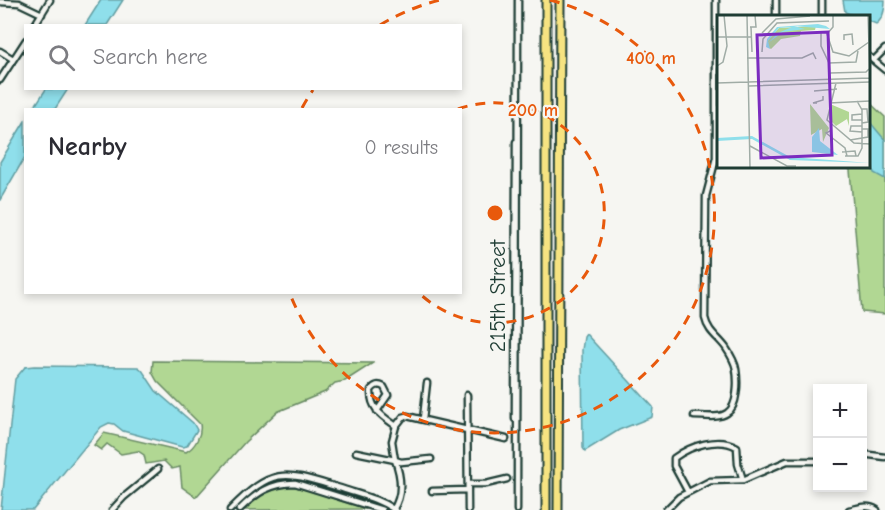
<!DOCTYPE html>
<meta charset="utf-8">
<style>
body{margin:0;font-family:"Comic Neue",sans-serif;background:#f2f2f3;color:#2b2b33}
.controls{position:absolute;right:18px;bottom:18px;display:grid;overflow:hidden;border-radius:0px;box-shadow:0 3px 9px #0003}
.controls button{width:54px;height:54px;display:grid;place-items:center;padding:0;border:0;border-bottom:2px solid #e1e1e2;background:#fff;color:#2b2b33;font:30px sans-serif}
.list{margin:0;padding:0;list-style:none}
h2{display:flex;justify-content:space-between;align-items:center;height:78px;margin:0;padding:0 24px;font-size:26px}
h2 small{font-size:20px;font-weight:400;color:#7c7c81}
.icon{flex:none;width:33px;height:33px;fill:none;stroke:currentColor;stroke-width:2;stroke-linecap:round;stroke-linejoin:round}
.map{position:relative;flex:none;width:885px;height:510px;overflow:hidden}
.search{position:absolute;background:#fff;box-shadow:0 3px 9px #0003;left:24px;top:24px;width:438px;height:66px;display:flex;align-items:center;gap:15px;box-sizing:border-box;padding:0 21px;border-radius:0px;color:#7c7c81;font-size:22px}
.panel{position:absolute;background:#fff;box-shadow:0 3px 9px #0003;left:24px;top:108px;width:438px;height:186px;border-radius:0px}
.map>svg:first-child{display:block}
</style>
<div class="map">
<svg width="885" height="510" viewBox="0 0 885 510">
<rect width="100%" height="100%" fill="#f6f6f2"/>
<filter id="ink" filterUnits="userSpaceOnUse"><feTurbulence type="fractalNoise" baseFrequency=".0167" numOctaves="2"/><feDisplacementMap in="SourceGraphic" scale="12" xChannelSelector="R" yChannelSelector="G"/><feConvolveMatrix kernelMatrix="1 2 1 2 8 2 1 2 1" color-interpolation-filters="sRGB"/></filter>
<g filter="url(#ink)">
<path fill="#b1d793" stroke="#688a64" stroke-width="1.5" d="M869 102 885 117V314L862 312 850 170 847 167 868 166Z
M153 361 373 363 345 381 335 383 325 392 277 412 245 442 196 497 182 487 180 467 172 469 164 461 146 464 144 455 138 451 121 454 107 444 101 450 94 445 104 433 186 452C195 447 202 435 200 424L157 381 152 372Z
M289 486 301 488 366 509 245 510C258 497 270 488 289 486Z"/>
<path fill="#8fdfeb" stroke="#629ea2" stroke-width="1.5" d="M101 0H123L107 25H85Z
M843 0H885C885 9 883 19 876 24L869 21 868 16H854L845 12Z
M46 89H68L55 109H33Z
M25 121V157L0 200V162Z
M869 121 885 140V179L874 173 869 153Z
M586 334 653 407 652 417 619 430 585 451 583 448 582 350 584 337Z
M34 366 138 367 142 370 156 391 193 423 197 430 187 446 182 447 123 431 114 424 109 423 101 427 33 510H1L15 379 25 367Z"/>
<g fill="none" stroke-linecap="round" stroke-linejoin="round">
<g stroke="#1f3d34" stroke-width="9">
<path id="minor" d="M776 0V16
M0 2 19 3 42 14
M822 16V0
M34 26 50 0
M0 51 13 59
M868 56 885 70
M874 60 885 49
M0 80 26 40
M467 395 468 510
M377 411 388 395 384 387C378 384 375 385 371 390 370 409 382 416 396 426L392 441 395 460 401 462 431 459
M694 416C704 416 718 419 727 413 738 406 738 382 736 369 735 363 730 354 726 348 718 337 708 332 705 318L706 196 716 158V0
M423 419 427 383
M515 419 516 142
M396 426 403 417 407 416 506 439
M356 452 395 460C401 476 403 495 393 510
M862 454 885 457
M468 484H486L507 479
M432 491 468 490
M688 492 674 466V458C690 446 718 436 737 447L738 464 743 480
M112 510 124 497 158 469
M230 510C275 464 286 472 343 489 361 495 379 499 395 510
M239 510C256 493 271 483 295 483L382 510
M517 510 518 0
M666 510 679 497 710 481 743 480 787 461H818
M849 510C859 508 868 504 877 510"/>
</g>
<g stroke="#1f3d34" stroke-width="11">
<path id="highway" d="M546 0V510
M558 510 560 0"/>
</g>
<use href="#minor" stroke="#f6f6f2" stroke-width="4.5"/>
<use href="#highway" stroke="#f6e381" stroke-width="7"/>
</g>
</g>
<g fill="none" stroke="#e8590c" stroke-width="3" stroke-dasharray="10 8">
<path d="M458 109A110 110 0 1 1 419 293"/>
<path d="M302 108A220 220 0 0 1 313 90M380 25A220 220 0 0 1 440 0M550 0A220 220 0 1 1 290 294"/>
</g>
<g text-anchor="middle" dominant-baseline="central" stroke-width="4.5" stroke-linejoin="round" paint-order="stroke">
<g font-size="22" fill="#1f3d34" stroke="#f6f6f2">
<text transform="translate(498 296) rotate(-90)">215th Street</text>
</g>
</g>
<g transform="translate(717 15)">
<rect width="153" height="153" fill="#f6f6f2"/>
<path d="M99 11 98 15 84 16 83 21 64 24 54 34 51 32V25L62 13ZM93 89 112 113 106 127 105 114 94 120ZM113 89 132 97V111L130 104 119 111 112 104Z" fill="#b1d793"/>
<path d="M101 9 109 11 113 14 77 11 88 14 66 17 51 28 61 18 75 12 62 13 51 26 53 34 49 32 50 24 60 12ZM102 113 103 126 121 140 95 137V122ZM35 121 73 142 153 148 73 145 35 124 0 126V123Z" fill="#8fdfeb"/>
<path fill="none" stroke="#a0aca6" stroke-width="1.5" d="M30 0 33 153M116 0V12L110 19 116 37 132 41 152 27M151 0 153 65M33 12H39L38 0M34 12 35 37M104 17V31L112 48 139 47 141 36M45 18 59 4 93 1M0 22H34M127 25V20L135 19 136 30M45 37 46 24 60 8 112 6M30 43H85L96 38 99 44M0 51 6 47 10 31 7 0M113 58 149 57 152 54M0 68 153 63M119 68 110 105 137 128 153 129M32 71 153 67M97 76 120 74M100 88H96L106 85V81M112 88 153 86M144 94H150L151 107 145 108M145 99 135 100V105H145M145 111H134L133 116 145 117M113 116 109 118 128 133 130 141M133 125 151 122V114H145M33 131 70 151H79M125 137 138 136 139 141M128 141H141L145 133V95L140 86"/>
<path fill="#7b2cbf" fill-opacity="0.15" stroke="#7b2cbf" stroke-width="3" d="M111 17 115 140 44 143 40 20Z"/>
<rect width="153" height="153" fill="none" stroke="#1f3d34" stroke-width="3"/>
</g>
<circle cx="495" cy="213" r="9" fill="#e8590c" stroke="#f6f6f2" stroke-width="3"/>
<g font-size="18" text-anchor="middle" font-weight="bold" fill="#e8590c" stroke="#f6f6f2" stroke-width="4.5" stroke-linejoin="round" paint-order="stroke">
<text x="651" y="64">400 m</text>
<text x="533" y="116">200 m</text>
</g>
</svg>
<div class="controls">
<button>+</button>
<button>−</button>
</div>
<div class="search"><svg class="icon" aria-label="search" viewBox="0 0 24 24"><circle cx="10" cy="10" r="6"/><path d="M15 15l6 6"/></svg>Search here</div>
<section class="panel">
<h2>Nearby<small>0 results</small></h2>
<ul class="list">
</ul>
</section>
</div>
